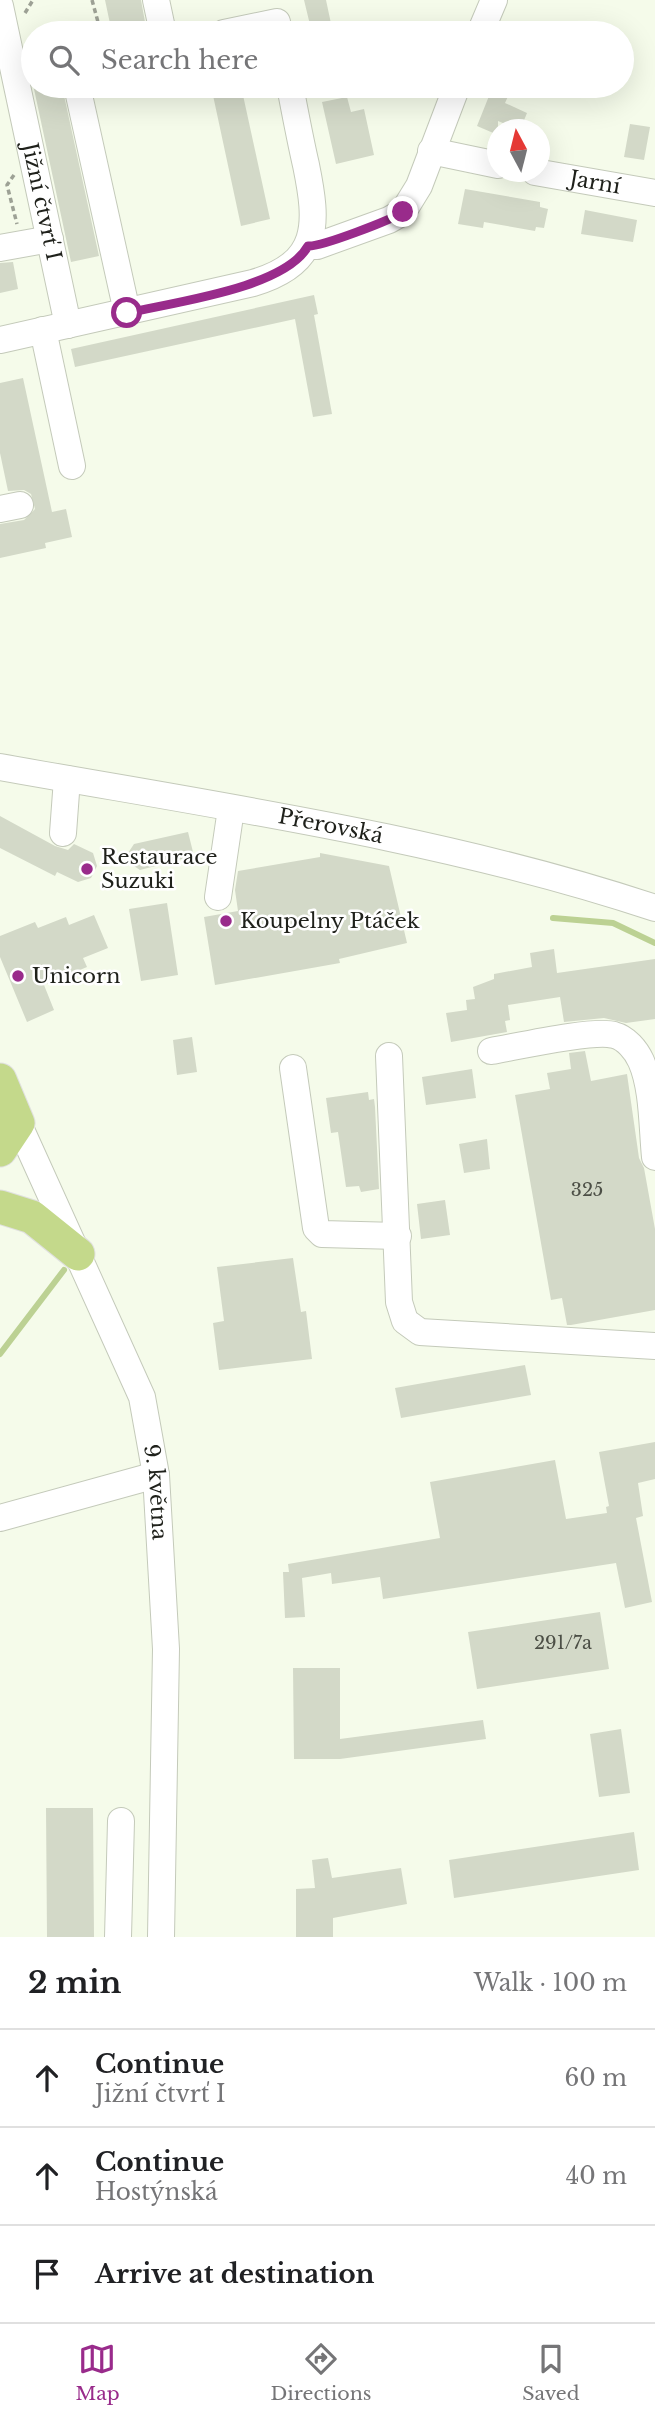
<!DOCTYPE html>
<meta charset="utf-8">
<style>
body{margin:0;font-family:"Libre Baskerville",serif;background:#f2f2f2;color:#202124}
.compass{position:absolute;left:487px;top:119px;width:63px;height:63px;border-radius:50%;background:#fff;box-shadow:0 7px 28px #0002;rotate:353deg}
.stop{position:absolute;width:21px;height:21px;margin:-16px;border:5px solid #992b8b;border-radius:50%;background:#fff}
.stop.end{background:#992b8b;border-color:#fff;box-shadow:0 2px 7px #0008}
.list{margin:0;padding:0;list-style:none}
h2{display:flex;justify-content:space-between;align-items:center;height:91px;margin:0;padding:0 28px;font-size:30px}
h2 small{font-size:23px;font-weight:400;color:#757577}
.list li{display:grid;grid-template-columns:46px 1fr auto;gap:21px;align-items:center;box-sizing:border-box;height:98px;padding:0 28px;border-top:2px solid #e0e0e0}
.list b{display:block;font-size:26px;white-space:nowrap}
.list p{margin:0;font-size:23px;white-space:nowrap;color:#757577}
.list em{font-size:23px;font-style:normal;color:#757577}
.icon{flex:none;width:38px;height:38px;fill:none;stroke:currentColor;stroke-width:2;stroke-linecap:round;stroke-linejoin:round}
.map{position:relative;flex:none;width:655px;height:1937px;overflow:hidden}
.search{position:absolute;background:#fff;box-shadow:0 7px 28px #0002;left:21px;right:21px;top:21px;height:77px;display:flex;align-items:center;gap:18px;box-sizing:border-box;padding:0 24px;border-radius:38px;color:#757577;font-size:26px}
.sheet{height:385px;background:#fff}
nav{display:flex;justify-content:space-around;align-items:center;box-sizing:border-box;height:98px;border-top:2px solid #e0e0e0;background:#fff;font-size:19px;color:#757577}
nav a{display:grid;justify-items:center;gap:4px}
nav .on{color:#992b8b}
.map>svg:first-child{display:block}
</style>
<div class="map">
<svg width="655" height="1937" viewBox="0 0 655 1937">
<rect width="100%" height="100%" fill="#f5fbea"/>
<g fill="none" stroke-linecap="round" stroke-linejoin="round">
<path stroke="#bcd193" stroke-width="6" d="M553 918 613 923 655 943
M0 1354 64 1270"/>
</g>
<path fill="#d3d9c8" d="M105 0H141L147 33H112Z
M304 0H326L333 33H312Z
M50 86H62L99 256 71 262 34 89Z
M211 86H241L270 219 241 226Z
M493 86 510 92 505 103 527 113 520 130 498 121V135L477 126Z
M347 97 351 112 364 109 374 155 336 164 322 102Z
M630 124 650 127 644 160 624 157Z
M465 189 540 202V207L548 209 544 228 536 227 535 231 484 222 483 228 458 224Z
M585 210 637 220 633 242 581 234Z
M13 262 18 289 0 293V263Z
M314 295 318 314 314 315 332 414 313 417 295 319 75 367 71 349Z
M23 378 52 512 66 509 72 537 45 543 46 548 0 558V524L24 520 35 509 31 494 24 490 8 491 0 453V383Z
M0 816 55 846 68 850 74 844 93 853 97 866 91 878 78 882 57 872 55 876 0 848Z
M188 832 194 856 140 870 131 864 128 853 134 844Z
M320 853 389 866 407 943 339 959 340 963 215 985 204 917 238 911 235 890 238 871 320 857Z
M167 903 178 975 141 981 129 909Z
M94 915 108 948 83 958 87 967 44 985 54 1010 27 1022 0 957V936L35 922 38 928 66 917 69 925Z
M554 949 557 973 655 959V1019L626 1023 604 1018 564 1022 560 997 508 1005 510 1020 505 1021 507 1032 451 1042 446 1013 467 1010 466 1000 475 999 473 987 494 979V974L532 967 530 953Z
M192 1037 197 1072 177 1075 173 1040Z
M585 1051 591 1081 627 1074 639 1158 644 1168 655 1229V1310L571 1325H567L562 1298 551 1300 515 1095 550 1089 547 1073 571 1069 569 1053Z
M472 1069 476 1098 426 1105 422 1077Z
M368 1092 369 1100 374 1099 375 1107 379 1189 361 1192 359 1186 346 1187 338 1132 331 1133 326 1098Z
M487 1139 490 1169 464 1173 459 1144Z
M445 1200 450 1235 421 1239 417 1204Z
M293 1258 301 1312 306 1311 312 1359 219 1370 213 1323 224 1321 217 1267Z
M525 1365 531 1395 401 1418 395 1388Z
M655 1442V1479L638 1483 643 1516 636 1518 652 1602 625 1608 616 1563 383 1599 380 1577 332 1584 331 1573 302 1578 305 1617 285 1618 283 1572H289L288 1564 440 1538 430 1482 555 1460 566 1519 607 1513 606 1507 609 1506 599 1452Z
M600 1612 609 1669 477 1689 468 1632Z
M293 1668H340V1739L483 1720 486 1739 340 1759H294Z
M621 1729 630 1793 599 1797 590 1734Z
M46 1808H93L94 1937H47Z
M634 1832 639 1870 454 1898 449 1860Z
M328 1858 332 1878 401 1868 407 1904 333 1918V1937H296V1889L315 1888 312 1860Z"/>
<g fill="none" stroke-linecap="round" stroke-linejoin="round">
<g stroke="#c4caba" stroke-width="28">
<g id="minor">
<path d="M156 0 163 33"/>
<path id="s1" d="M0 6 68 325"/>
<path d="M224 33 277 22"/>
<path d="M480 33 494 0"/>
<path d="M77 86 127 312"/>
<path d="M431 151 498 165"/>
<path id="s2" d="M535 172 655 193"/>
<path d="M308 246H317L389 220 403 212 419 186 457 86"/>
<path d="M0 248 50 239"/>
<path d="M43 330 72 466"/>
<path d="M0 340 253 283C321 263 318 224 306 165 300 139 295 112 290 86"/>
<path d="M0 509 20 505"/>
<path id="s3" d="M0 767C218 806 445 838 655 908"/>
<path d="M63 833 67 779"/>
<path d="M218 897 231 809"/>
<path d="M491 1051C515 1047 594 1029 614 1035 626 1038 636 1050 641 1061 653 1088 652 1127 655 1157"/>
<path d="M389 1056 399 1302 405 1321 420 1332 655 1346"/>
<path d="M293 1068 316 1228 322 1234 398 1236"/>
<path id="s4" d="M18 1123 142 1397 156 1475 166 1649 161 1937"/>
<path d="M0 1518 156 1475"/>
<path d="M118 1937 121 1821"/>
</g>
</g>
<g stroke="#e0e0df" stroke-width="35">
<path id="major" d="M0 1080 18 1123 0 1150
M0 1207 32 1217 78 1254"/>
</g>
<path stroke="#9da195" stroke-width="3.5" stroke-dasharray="5 3.5" stroke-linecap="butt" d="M92 0 101 33
M25 13 33 0
M14 175 7 185 17 224"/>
<use href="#minor" stroke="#fff" stroke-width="26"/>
<use href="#major" stroke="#c4d98b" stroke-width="33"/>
</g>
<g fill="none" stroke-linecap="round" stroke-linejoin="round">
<path stroke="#992b8b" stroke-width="9" d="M127 313C174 302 285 288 308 246 321 247 391 220 403 212"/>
</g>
<g fill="#992b8b" stroke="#fff" stroke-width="2.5">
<circle cx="87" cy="869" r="7"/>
<circle cx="226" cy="921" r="7"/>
<circle cx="18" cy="976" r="7"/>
</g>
<g text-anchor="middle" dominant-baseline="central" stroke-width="5" stroke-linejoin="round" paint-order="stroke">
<g font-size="18" fill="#4c4f46">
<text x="587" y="1190">325</text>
<text x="563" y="1643">291/7a</text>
</g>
<g font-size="21" fill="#1f211b" stroke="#fff">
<text stroke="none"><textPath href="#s2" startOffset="61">Jarní</textPath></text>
<text stroke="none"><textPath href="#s1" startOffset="200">Jižní čtvrť I</textPath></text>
<text stroke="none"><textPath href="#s3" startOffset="336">Přerovská</textPath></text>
<text stroke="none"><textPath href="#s4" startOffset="397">9. května</textPath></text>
</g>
<g font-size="21" fill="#1f211b" stroke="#fff" text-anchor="start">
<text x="101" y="857">Restaurace<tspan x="101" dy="24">Suzuki</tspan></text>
<text x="240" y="921">Koupelny Ptáček</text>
<text x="32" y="976">Unicorn</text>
</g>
</g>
</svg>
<svg class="compass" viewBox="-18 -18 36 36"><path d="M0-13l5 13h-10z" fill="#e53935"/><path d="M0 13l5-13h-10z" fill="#757577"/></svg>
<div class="stop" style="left:127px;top:313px"></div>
<div class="stop end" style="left:403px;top:212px"></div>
<div class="search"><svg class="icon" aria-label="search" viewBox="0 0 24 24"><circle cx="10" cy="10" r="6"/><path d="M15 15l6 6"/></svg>Search here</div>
</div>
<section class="sheet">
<h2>2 min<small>Walk · 100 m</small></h2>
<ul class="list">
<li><svg class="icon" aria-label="ahead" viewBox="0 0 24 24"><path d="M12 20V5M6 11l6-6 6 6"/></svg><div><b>Continue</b><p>Jižní čtvrť I</p></div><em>60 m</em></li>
<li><svg class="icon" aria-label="ahead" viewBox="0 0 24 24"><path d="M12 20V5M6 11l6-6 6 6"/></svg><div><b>Continue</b><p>Hostýnská</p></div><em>40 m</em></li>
<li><svg class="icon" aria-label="arrive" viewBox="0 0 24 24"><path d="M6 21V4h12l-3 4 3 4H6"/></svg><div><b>Arrive at destination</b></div></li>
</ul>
</section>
<nav>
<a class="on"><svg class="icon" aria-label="map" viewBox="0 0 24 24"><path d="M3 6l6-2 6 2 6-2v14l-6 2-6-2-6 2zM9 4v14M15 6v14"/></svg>Map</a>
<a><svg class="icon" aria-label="directions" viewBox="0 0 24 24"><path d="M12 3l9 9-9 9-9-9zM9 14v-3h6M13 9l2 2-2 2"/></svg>Directions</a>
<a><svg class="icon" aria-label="saved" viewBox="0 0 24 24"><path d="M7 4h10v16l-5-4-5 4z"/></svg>Saved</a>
</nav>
